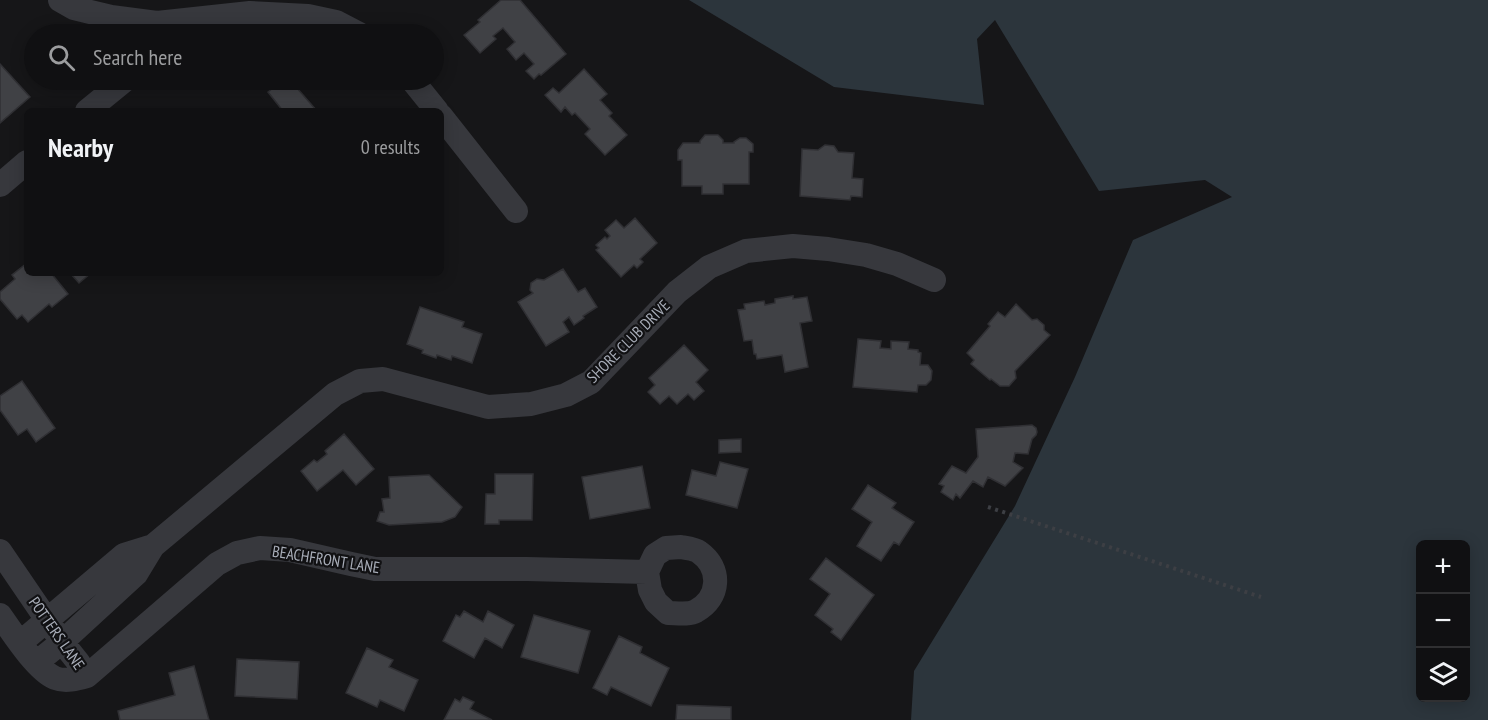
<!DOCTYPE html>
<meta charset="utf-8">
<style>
body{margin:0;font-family:"PT Sans Narrow",sans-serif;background:#1e1e20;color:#f1f3f6}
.controls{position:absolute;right:18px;bottom:18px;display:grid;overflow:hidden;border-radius:9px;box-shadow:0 3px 15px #0003}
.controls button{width:54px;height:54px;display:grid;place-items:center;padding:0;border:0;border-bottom:2px solid #303032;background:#101012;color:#f1f3f6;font:30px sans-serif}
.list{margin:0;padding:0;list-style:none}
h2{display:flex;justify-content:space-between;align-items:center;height:78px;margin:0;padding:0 24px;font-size:26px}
h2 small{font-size:20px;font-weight:400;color:#9c9d9f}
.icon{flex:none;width:33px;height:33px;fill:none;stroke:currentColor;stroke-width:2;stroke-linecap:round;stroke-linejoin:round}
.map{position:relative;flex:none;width:1488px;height:720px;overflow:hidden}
.search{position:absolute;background:#101012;box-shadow:0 3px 15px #0003;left:24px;top:24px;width:420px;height:66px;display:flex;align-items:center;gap:15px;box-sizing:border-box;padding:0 21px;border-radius:33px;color:#9c9d9f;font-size:22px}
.panel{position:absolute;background:#101012;box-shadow:0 3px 15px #0003;left:24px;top:108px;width:420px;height:168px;border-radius:9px}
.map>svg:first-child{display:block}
</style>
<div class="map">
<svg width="1488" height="720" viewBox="0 0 1488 720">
<rect width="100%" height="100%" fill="#161618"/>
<path fill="#2c353c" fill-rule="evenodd" d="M689 0H1488V720H911L914 671 1015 506 1075 377 1133 240 1232 197 1205 180 1099 191 995 20 977 39 984 105 834 87ZM1420 544H1466V698H1420Z"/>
<path fill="#404145" stroke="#303034" stroke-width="1.5" d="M501 0H520L566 54 541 75 539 74 534 79 526 71 534 64 524 53 516 60 507 49 515 42 503 28 493 36 496 39 480 53 464 35 480 22 478 20Z
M0 64 30 97 0 123Z
M584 69 607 94 600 100 612 113 609 116 627 135 605 155 585 134 590 129 575 113 572 115 565 107 561 112 545 95 553 88 559 93Z
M283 80H290L317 111H283L268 92Z
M705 135H718L723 140V143H734V142L740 138H746L753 144V152H749V184H723V194H702V186H682V160H678V150L683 143H700V141Z
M825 145 834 146 838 152 854 153 852 178 863 179 862 197 851 196 850 200 800 196 802 149 818 150Z
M635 218 657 243 640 259 643 262 637 268 634 265 621 277 596 250 599 248 596 245 605 237 607 239 610 236 605 230 616 220 624 228Z
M27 263V273H51L68 294 52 307 49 304 28 322 22 315 17 319 0 299V292L15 279 12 275Z
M563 269 578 292 585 288 597 307 583 316 584 318 574 325 569 317 563 322 569 332 546 346 518 302 533 293 530 290 531 283 537 279 544 280Z
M70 273H91L79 283Z
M793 296V299L807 297 812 321 800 323 808 367 785 372 782 355 757 359 756 354H754L752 340 744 341 738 310 745 309 744 304 764 301 765 305 775 303V299Z
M1016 304 1032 320 1037 319 1044 325V330L1050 335 1015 371 1016 378 1009 386H1000L991 379 990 380 971 364 974 360 967 353 990 326 988 324 998 312 1005 317Z
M420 307 464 322 462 327 482 334 472 363 452 356 451 360 437 355 436 358 422 353 423 350 407 344Z
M858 339 881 341 880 348 891 349V341L909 342 908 349 918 350V352L921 353 920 365H928L932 371 931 380 926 385H918L917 392 853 387Z
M684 345 708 370 696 382 704 391 694 400 688 394 677 404 669 396 660 404 648 392 655 385 649 378Z
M22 381 55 428 36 442 27 429 18 435 0 410V396Z
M1032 425 1036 428 1037 432 1036 435 1032 439 1028 454 1015 453 1013 462 1023 468 1005 486 988 477 983 487 973 481 960 498 956 494 953 500 941 492 944 486 939 484 952 466 966 473 978 457 976 429Z
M344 434 374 469 356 485 343 470 317 491 301 471 314 460 317 462 327 454 325 451Z
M741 439V452L719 453V440Z
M720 462 748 469 737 508 686 495 692 470 716 476Z
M642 466 650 508 590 519 582 477Z
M495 474H533L532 520H499V524H485L486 494H495Z
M429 475 462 507 455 517 442 522 389 525 377 521 380 512H384L382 499 390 498 389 477Z
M868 485 896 503 892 508 914 522 899 545 894 542 881 561 857 546 872 522 852 509Z
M826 558 874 595 841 640 831 632 833 629 815 615 830 594 810 579Z
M464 611 483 622 488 611 514 625 502 648 485 638 474 658 443 641 456 615 460 617Z
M534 615 590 631 578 673 521 657Z
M619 636 642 647 640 653 669 668 651 706 611 687 607 695 593 688Z
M367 648 393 660 389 667 418 680 404 711 380 700 377 707 346 693Z
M237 659 299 662 297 699 235 696Z
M194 666 209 720H120L118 711 175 695 169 673Z
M463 697 474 702 470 709 492 720H444L455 699 460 702Z
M677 705 731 707V720H676Z"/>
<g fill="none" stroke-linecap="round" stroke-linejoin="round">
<path stroke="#3d3f44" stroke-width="4" stroke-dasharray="3 4.5" stroke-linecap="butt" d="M988 507 1261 597"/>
<path stroke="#37383d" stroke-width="24" d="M60 0 74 8 111 17 157 23 250 13 308 16 336 22 359 34
M412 80 437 111
M87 111 125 80
M441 116 516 211
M0 185 27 162
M681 547C687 548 695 549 699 552 722 568 720 598 696 611 689 615 676 613 668 613L656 602 650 590 647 572 655 555 666 548Z
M0 551 62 642 78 662 87 676
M0 615C12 632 36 670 55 678 65 682 77 679 87 676L217 564 237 553 260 548 290 550 351 564 375 569H527L647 572
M20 643 124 555 153 546
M36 663 62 642 136 574 153 546 335 394 360 381 383 379 488 407 531 404 566 395 591 382 677 292 709 267 746 251 793 246 828 249 866 255 897 264 934 280"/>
</g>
<g text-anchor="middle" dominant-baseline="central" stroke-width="4.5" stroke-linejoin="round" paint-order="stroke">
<g font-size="16" fill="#a8adb8" stroke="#111113">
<text transform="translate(628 341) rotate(-45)">SHORE CLUB DRIVE</text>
<text transform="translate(326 559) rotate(9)">BEACHFRONT LANE</text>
<text transform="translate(57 633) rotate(55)">POTTERS LANE</text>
</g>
</g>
</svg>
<div class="controls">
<button>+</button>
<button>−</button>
<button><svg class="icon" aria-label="layers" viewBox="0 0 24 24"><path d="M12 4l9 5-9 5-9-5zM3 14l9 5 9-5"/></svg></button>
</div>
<div class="search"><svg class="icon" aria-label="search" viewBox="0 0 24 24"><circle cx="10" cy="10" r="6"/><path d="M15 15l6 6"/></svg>Search here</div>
<section class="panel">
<h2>Nearby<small>0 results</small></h2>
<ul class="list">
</ul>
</section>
</div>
